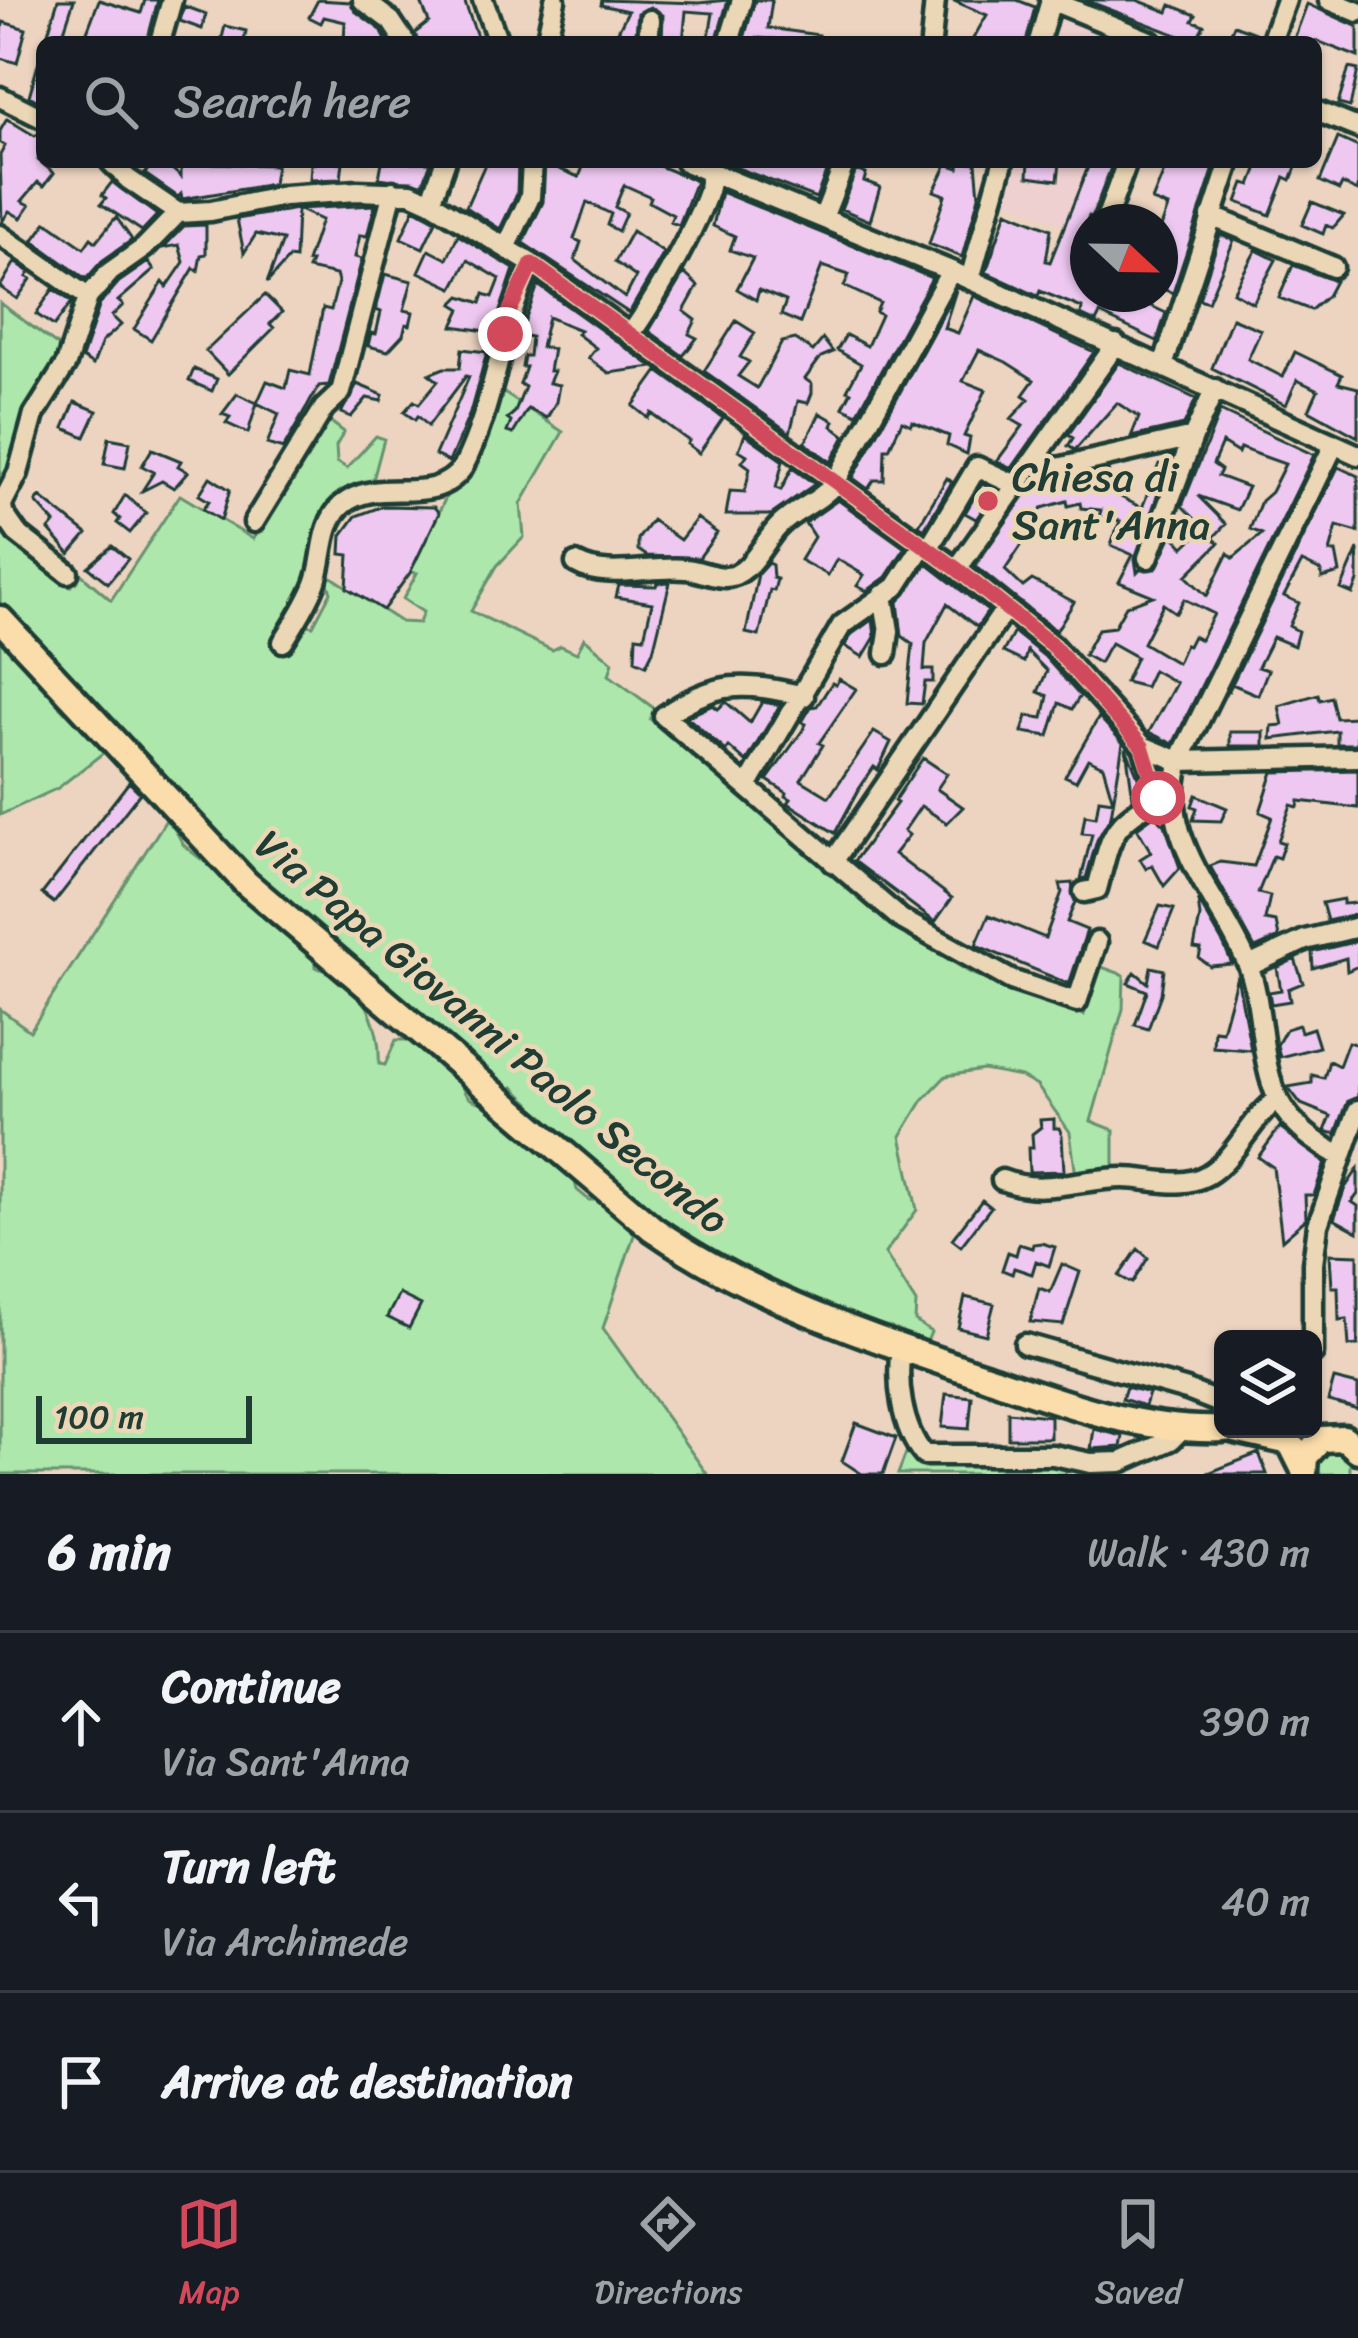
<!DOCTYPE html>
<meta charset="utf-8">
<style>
body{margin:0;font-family:Sriracha,sans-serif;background:#20242c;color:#f1f3f6}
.controls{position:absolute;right:36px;bottom:36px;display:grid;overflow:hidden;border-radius:18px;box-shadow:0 3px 9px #0004}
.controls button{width:108px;height:108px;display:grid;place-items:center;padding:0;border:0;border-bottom:3px solid #363941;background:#171b24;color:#f1f3f6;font:60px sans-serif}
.compass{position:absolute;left:1070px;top:204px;width:108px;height:108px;border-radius:50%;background:#171b24;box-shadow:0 3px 9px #0004;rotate:112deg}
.scale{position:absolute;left:36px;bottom:30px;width:216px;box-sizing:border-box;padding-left:12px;border:6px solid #1f3d34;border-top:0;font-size:33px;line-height:42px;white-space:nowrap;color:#1f3d34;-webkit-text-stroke:9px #ebd7b5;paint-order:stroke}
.stop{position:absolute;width:36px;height:36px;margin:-27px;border:9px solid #d1495b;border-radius:50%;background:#fff}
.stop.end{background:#d1495b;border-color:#fff;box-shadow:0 3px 12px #0008}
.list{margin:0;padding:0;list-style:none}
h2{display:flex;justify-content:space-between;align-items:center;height:156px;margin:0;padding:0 48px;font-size:51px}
h2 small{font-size:39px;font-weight:400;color:#9ea1a6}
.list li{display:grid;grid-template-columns:78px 1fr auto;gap:36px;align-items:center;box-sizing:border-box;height:180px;padding:0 48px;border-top:3px solid #363941}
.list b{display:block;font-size:45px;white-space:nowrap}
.list p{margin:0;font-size:39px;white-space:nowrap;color:#9ea1a6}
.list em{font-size:39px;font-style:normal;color:#9ea1a6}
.icon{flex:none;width:66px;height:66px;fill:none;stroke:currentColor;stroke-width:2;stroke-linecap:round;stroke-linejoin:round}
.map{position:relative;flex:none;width:1358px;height:1474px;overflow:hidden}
.search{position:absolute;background:#171b24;box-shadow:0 3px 9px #0004;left:36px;right:36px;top:36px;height:132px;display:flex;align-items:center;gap:30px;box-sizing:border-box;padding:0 42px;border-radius:18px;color:#9ea1a6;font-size:45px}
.sheet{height:696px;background:#171b24}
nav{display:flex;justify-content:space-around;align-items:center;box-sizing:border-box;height:168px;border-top:3px solid #363941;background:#171b24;font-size:33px;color:#9ea1a6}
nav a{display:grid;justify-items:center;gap:6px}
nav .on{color:#d1495b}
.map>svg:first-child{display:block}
</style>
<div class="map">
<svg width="1358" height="1474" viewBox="0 0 1358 1474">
<rect width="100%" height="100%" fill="#ecd4c1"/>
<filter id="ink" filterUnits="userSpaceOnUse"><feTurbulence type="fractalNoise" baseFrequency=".00833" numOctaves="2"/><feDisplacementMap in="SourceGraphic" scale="24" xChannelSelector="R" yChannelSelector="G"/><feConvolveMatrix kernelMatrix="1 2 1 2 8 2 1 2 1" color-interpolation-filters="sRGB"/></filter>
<g filter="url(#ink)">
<path fill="#edd0cf" d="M1058 17 1119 42H1051Z
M1016 162H1115L1095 218 1088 222 1087 235 1005 200Z"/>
<path fill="#aee7ac" stroke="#669270" stroke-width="3" d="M0 303 65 351 0 490Z
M498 389 563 432 521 504 524 537 497 566 471 611 552 650 561 646 577 653 584 638 613 662 609 675 655 709 650 719 895 926 972 974 1084 1015 1099 966 1124 975 1123 1009 1091 1121 1114 1130V1167L1076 1176 1070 1132 1037 1086 1021 1077 983 1070 946 1076 923 1100 901 1136 917 1210 885 1253 916 1303 915 1321 931 1332 926 1344C862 1320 795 1299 735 1267 658 1227 594 1163 528 1108L530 1103 513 1087 508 1091 264 886 0 603V529L16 546 71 586 81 574 111 600 180 495 253 539 323 416 344 432 336 446 337 462 347 468 376 436 384 439 372 484 355 489 306 591 272 647 288 648 302 624 313 626 331 592 324 572 401 622 419 623 423 612 403 599 417 573 410 572Z
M0 635 56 694V703L65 712 73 713 103 745V753L58 788 0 815Z
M166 820C177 831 176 832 183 844 185 848 224 876 232 882V891L242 900 252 901 315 956 316 967C321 970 327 970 333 973 366 984 381 1033 379 1064L385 1065 396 1040H412L461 1083C464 1095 469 1101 482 1102L575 1182 577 1190 589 1200H598L635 1232 603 1328 707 1474H0V1009L30 1031Z
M908 1448 1064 1462 1066 1474H898Z
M1338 1449 1350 1458V1474H1316L1315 1462 1324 1450Z"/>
<path fill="#eec8f1" stroke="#1f3d34" stroke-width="3" fill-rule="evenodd" d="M58 0H74L61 40 47 36Z
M99 0 141 13 145 0H158L147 42H98L85 37Z
M318 0 350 2 355 11 381 30 387 42H344L345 22 324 17 321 23 309 17Z
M420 0H464L479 42H418L415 33 429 22Z
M602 0 699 3 728 0 716 42H708L713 13 686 11 683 42H662L663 15 650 7 638 13 635 42H618L623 33 618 31 628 11 601 5Z
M755 0H772L768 28 819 35 818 42 757 38 756 42H743Z
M952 0H1017L1035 7 1026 42H971L987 15Z
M1085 0H1137L1168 12 1171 5 1196 15 1193 21 1204 25 1195 42Z
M1307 4 1358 27V57L1317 41 1293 42Z
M184 6 206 14 202 29 180 21Z
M3 22 26 29 17 63 0 58Z
M1234 25 1255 33 1251 42H1227Z
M225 26 246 31 244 42H221Z
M39 61 42 62V103L29 96Z
M1349 68 1358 70 1350 107 1338 104Z
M7 119 35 136 42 131 38 160 54 173 44 186 38 182 22 201 30 205 21 218 9 211 2 222 0 155 5 146 0 143V131Z
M1338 138 1358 147V191L1342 184 1339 190 1320 181Z
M152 162H164L181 177V162L276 165 273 184 182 199 181 194 178 197 145 174Z
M321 162H343L341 179 310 180 311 164Z
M382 162H431L423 184 379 178Z
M486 162H518L517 194 500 229 466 207Z
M545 162H562L559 169 579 177 585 162H650L696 181 679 225 670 222 673 215 649 202 651 197 624 185 615 207 626 213 618 231 607 225 611 214 587 202 574 239 581 242 575 260 625 298 636 277 615 262 632 231 664 253 629 313 523 243 543 202Z
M722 162H830L816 198Z
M960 162H976L979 196 962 257 929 244 945 195 934 191 947 164 959 168Z
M1029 162H1060L1058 180 1028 176Z
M1090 162H1113L1092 217 1089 216 1079 237 1088 240 1084 250 1088 251V294H1125L1166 313 1157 341 1100 314 1096 322 1081 315 1082 308 1040 291 1038 296 986 272 1007 211 1051 229 1046 261 1050 262Z
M1168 162H1216L1173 293 1160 288 1164 256 1160 255V230L1168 207 1152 201Z
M1260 162H1298L1291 180 1285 177 1270 215 1237 202 1244 183 1251 185Z
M856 170 866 174 864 181 880 187 870 221 841 209Z
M112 182 157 215 142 231 101 204 106 198 102 195Z
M721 192 932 278 857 414 843 407 851 392 847 390 861 364 837 350 846 335 867 346 881 315 876 312 880 303 844 286 849 275 822 266 800 323 781 315 786 301 759 290 756 300 737 289 753 258 730 250 735 236 713 226Z
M1312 202 1344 215 1333 228 1326 225 1323 234 1302 225Z
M375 205 367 236 360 235 355 257 362 259 329 385 319 386 283 449 267 444 279 414 257 403 267 381 286 388 290 370 310 375 323 308 331 310 338 282 336 275 308 269 311 262H307L321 220 297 209Z
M297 209 295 259 289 258 267 283 283 240 256 234 244 253 237 219Z
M414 209 436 221 423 248 401 238Z
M116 217 132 240 102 261 86 279 33 241 47 222 84 248 91 238 96 242Z
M206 225V254L201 255 198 271 194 268 151 340 134 329 163 282 167 287 184 262 179 245 163 248 184 226Z
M458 235 514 269 493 332 453 326 461 309 453 304 461 296 481 303 484 294 493 297 500 279 468 260 453 288 419 272 429 250 447 259Z
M1220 235 1234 240 1208 302 1199 299Z
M1256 250 1276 260 1253 303 1233 292Z
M15 262 30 272 27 277 31 279 17 299 0 287Z
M148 262 154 270 118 301 123 305 112 316 121 325 102 342 93 365 82 358 100 304 119 282Z
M1293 265 1335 281 1327 296 1311 310 1279 298Z
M684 273 698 286 684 311 696 320 689 334 697 338 683 356 649 331Z
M385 274 412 281 404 310 413 312 410 325 406 324 403 335 388 351 368 346 371 333 376 334 381 312 376 310Z
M538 285 653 367 609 373 588 358 596 348 577 334 580 330 548 317 541 347 553 349 549 371H554L549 383 559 385 556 402 547 418 528 409 513 434 507 432 511 422 507 419 515 412 525 387 520 384 526 367H522L524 356H529L531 337 520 335Z
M53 289 72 302 54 326 36 314Z
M956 290 944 328 958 333 974 296 1094 352 1012 468 997 461 1023 426 1011 419 1029 399 1023 395 1034 380 1006 362 979 350 963 381 986 390 964 436 970 438 967 454 947 445 949 436 912 421 911 425 902 421 889 449H885L884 480H874L868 489 853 478Z
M265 295 282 312 270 324 274 328 228 374 206 351Z
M1232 318 1261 330 1248 359 1283 377 1295 352 1342 375 1338 383 1358 388V437L1309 410 1318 390 1297 380 1286 405 1212 368Z
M736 321 755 333 740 357 749 362 738 376 757 388 782 342 795 339 813 351 823 339 833 352 821 357 805 379 812 384V393L808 403 798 401 790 433 704 371Z
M462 349 487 352 470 413 449 462 435 455 469 377 466 376 428 426 418 416 415 420 404 412 414 401 419 404 438 381 429 374 444 368H460Z
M1119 363 1196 399 1184 425 1131 437 1139 417 1117 403 1075 450 1068 446 1073 438 1068 435Z
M194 369 217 379 212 391 189 381Z
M658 371 723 418 699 453 687 444 689 441 651 413 648 418 633 406Z
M357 384 383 395 381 401 367 398 351 417 341 413Z
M237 394 257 403 248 433 226 423 230 417 222 414Z
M75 402 97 411 85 437 64 428Z
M1220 411 1314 455 1173 744 1149 732 1176 683 1153 670 1145 687 1125 682 1136 657 1111 643 1099 663 1084 655 1098 629 1114 627 1126 606 1153 596 1119 582 1133 555 1111 545 1120 521 1099 517 1101 510 1081 508 1080 503 1068 506 1067 501 1042 508 1026 531 1029 534 1005 570 1023 587 1032 580 1074 602 1056 631 975 566 1035 481H1061L1108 470 1113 493 1142 508 1159 464 1167 468 1135 559 1137 572 1140 569H1156L1172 535 1184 547 1204 528 1182 506ZM1222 443 1238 453 1240 448 1285 464 1271 492 1261 501 1250 529 1262 534 1233 558 1228 553 1207 596 1186 576 1219 543 1213 538 1226 524 1198 496 1237 510 1248 487 1218 476 1221 470 1213 464ZM1184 599 1214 614 1200 640 1193 636 1188 646 1185 645 1177 663 1143 643 1163 604 1176 613Z
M820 413 834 421 832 426 845 436 831 462 805 443Z
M745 434 783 461 776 488 781 490 792 468 815 484 771 515H726L730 491 745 492 750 468 742 462 747 455 739 450Z
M109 438 130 442 125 468 104 464Z
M152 449 181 461 178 466 188 472 174 488 162 481 142 491 154 472 142 466Z
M1338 467 1358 476V532L1337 526 1330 552H1336L1340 573 1322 578 1321 571 1302 562 1284 596 1299 603 1289 626 1298 631 1294 646 1273 637 1258 667 1268 670 1258 695 1232 684 1228 692Z
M210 477 230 490 221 520 203 509 209 501 199 495Z
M947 478 952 482 924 529 919 525Z
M982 484 996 491 976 519 965 513Z
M125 495 146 513 130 533 117 523 120 519 114 514Z
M40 497 87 534 70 554 49 530 55 523 36 502Z
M838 500 905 548 886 577 867 591 857 586 864 575 837 559 828 575 800 560 814 537 805 523Z
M383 506 434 507 439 513 410 573 383 610 347 588 349 555 341 554 342 535 356 516Z
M697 518 717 533 699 558 647 556 638 550V539L652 520 680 540Z
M112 546 128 559 108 583 88 567Z
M1358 549V581L1353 594 1341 589Z
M768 563 772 565 773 578 777 579 774 591 770 590 759 636 746 633 758 574Z
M927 564 988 611 977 627 947 604 926 643 924 670H933V682H925L922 704 907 703 913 644 902 636 898 602Z
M670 582 653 651 646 665 635 660 636 636 644 637 652 603 616 597 619 585 656 586 657 583Z
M873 619 875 637 863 657 845 646 852 634Z
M1014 632 1044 656 1080 696 1072 709 1059 703 1049 736 1022 732 1027 716 1043 718 1048 696 1038 692 1047 671 1027 651 1024 662 1003 652Z
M839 679 856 689 819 743 823 745 801 780 829 797 874 732 891 742 878 770 874 767 859 789 835 833 788 803 791 799 786 796 787 793 767 780 803 730 806 724 802 722 811 707 817 706 832 683 836 685Z
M1318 694 1320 700 1331 697 1336 718 1356 717 1357 744H1337V731L1271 739 1272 726 1283 725 1279 706Z
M726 702 750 723 762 702 780 705 746 762 729 747 726 751 687 717 713 705 718 709Z
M1099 717 1123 743 1111 816 1097 840 1086 878 1081 879 1092 834 1082 833 1085 815 1096 817 1099 799 1113 801 1103 766 1088 759 1076 781 1065 776Z
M1230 732H1264V746H1230Z
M1126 748 1144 791 1133 798Z
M923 758 947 774 937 789 963 807 947 823 921 806 904 831 909 835 894 854 952 898 935 922 854 861 897 803 894 801Z
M1358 770V808L1299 801 1298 807 1291 805 1278 841 1284 843 1279 858 1273 856 1258 893 1270 896 1265 920 1276 922 1279 937 1255 948 1210 866 1220 862 1254 866 1272 817 1260 812 1273 772Z
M129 782 140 793 54 903 42 894Z
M1196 795 1227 808 1221 821 1193 820 1197 808 1192 806Z
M1155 815 1165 825 1180 868 1164 886 1152 865 1146 869 1140 859 1151 852 1137 828Z
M1072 883 1075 902 1067 922 1087 930 1069 984 976 945 989 915 1045 938 1062 892 1060 884Z
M1343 899V904L1357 903 1358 914 1327 921 1322 903Z
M1198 900 1224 945 1232 964 1210 966 1199 958 1201 949 1194 948 1200 917Z
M1160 906 1174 909 1159 946 1145 940Z
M1358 941V966L1347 971 1346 958 1313 968 1312 952Z
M1295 959 1303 983 1288 989 1290 1001 1271 1004 1269 992 1281 990 1277 968Z
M1151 967 1164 970 1161 994 1148 1029 1135 1025 1147 991 1128 983 1135 972 1148 983Z
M1237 976 1251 1050 1213 1047 1214 1030 1222 1031Z
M1299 1025 1301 1032 1313 1028 1319 1047 1280 1057 1277 1045 1286 1029Z
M1348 1042 1358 1045V1097L1348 1101 1336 1133H1332L1325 1131 1331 1116 1301 1104 1288 1087 1312 1083V1075L1324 1078 1329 1061 1339 1066Z
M1054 1119V1128H1059L1062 1135 1064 1171 1029 1172 1028 1148H1033L1032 1134 1041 1127 1040 1120Z
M1280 1127 1325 1163 1314 1195H1305L1306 1219 1282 1240 1273 1167 1258 1157Z
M1358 1169V1194L1352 1202 1358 1206V1232L1334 1219 1345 1188Z
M982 1200 991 1207 961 1246 952 1239Z
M1041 1243 1055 1247 1049 1266 1036 1261 1032 1274 1014 1268 1012 1274 1002 1270 1008 1252 1016 1255 1019 1244 1032 1248 1033 1244Z
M1138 1249 1148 1258 1132 1283 1119 1276Z
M1330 1254 1358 1255V1345L1349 1346 1347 1319 1339 1320 1338 1287H1332Z
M1062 1264 1080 1272 1063 1325 1030 1322 1039 1288 1050 1292Z
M399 1294 421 1305 409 1328 387 1317Z
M965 1297 994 1304 986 1335 958 1328Z
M1334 1379 1358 1385V1409L1328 1401Z
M1126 1387 1149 1393 1145 1406 1122 1399Z
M946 1394 972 1397 969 1429 942 1427Z
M1008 1412 1050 1416V1438H1008Z
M856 1423 896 1438 883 1474H862L842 1461Z
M1094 1429 1123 1436 1121 1447 1091 1449Z
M1259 1453 1267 1474H1208V1473Z"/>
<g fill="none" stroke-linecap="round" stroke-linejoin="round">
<g stroke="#1f3d34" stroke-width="27">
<path id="minor" d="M363 0 391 21 405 42
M483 0 498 42
M1050 0 1152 42
M1329 0 1358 12
M160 42 172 0
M546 42 555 0
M648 42 650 20
M729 42 742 0
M931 42 935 0
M1039 42 1051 0
M1271 42 1286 0
M0 97 42 118
M1316 111 1358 128
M111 162 128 179 178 213 211 211 284 196 357 191 411 193 431 202 532 264 957 569 1053 646 1143 746 1179 761 1358 757
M686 162 951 271 1358 455
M431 202 445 162
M1211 216 1333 267
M823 218 845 162
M1105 222 1127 162
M0 235 88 297
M506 248 530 197 532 162
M970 279 1003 162
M630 334C647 315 710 204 710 181 710 174 707 169 708 162
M1163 366 1230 162
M1334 445 1184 751C1149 832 1220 895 1248 965 1264 1005 1259 1063 1279 1101 1293 1127 1315 1142 1340 1156
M1033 461 1058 468 1193 437 1215 389
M254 522 324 408 341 392 393 191
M928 549 977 467 1016 485
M1148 558 1193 437
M576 563C607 581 652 565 686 569 700 570 719 580 732 576 751 571 764 542 777 528 794 509 818 504 835 483L951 271
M957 569 1116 344
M68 573 17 533 3 513 2 504 18 473 34 415 66 364 88 297 110 272 144 248 178 213
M883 595 889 631 886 654
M283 642C294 624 307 605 315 584 325 559 320 525 342 505 379 474 433 510 463 467 496 402 499 329 532 264
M804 696C744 682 716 680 664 716L901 919 1011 980 1077 1002 1097 942
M1143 746 1162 804
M747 787 842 625 896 587 923 545
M833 862 1006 608
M1084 892 1097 889C1112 835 1108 827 1158 798
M1249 966 1305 940 1358 927
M1002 1180C1044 1196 1081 1178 1123 1178 1151 1178 1181 1190 1207 1175 1237 1157 1250 1119 1278 1099
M1025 1344 1187 1390 1220 1403 1223 1416
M901 1348C896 1382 901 1427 924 1455H1053L1091 1463 1121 1462 1171 1440 1181 1430
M1313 1353V1263L1318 1225 1358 1110"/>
</g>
<g stroke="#1f3d34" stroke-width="33">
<path id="major" d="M0 619 246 883 653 1229C752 1298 868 1337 981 1375 1060 1402 1138 1432 1223 1429
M1231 1429 1290 1442 1303 1468
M1304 1472 1305 1457 1321 1439 1344 1438 1358 1450"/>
</g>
<use href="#minor" stroke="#ebd7b5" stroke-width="18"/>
<use href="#major" stroke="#faddab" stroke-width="24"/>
</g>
</g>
<g fill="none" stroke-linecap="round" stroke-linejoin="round" filter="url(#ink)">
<path stroke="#d1495b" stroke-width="15" d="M505 334 510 310 532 264 957 569 1053 646 1142 746 1158 798"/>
</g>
<circle fill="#d1495b" stroke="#ebd7b5" stroke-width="4.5" cx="988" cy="501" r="12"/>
<g text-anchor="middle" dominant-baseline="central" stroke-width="9" stroke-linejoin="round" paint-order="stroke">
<g font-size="42" fill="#1f3d34" stroke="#ebd7b5" text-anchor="start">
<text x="1012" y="477">Chiesa di<tspan x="1012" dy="48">Sant'Anna</tspan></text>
</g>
<g font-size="42" fill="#1f3d34" stroke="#ebd7b5">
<text transform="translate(492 1032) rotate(40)">Via Papa Giovanni Paolo Secondo</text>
</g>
</g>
</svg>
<div class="controls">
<button><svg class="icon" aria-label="layers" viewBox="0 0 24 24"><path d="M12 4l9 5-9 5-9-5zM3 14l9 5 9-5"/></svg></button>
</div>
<svg class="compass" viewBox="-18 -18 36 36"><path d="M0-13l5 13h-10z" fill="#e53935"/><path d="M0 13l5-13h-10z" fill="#9ea1a6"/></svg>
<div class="scale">100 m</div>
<div class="stop" style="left:1158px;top:798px"></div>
<div class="stop end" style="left:505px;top:334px"></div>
<div class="search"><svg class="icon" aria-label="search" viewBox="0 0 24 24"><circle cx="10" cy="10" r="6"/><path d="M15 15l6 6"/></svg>Search here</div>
</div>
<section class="sheet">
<h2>6 min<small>Walk · 430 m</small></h2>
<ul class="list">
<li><svg class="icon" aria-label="ahead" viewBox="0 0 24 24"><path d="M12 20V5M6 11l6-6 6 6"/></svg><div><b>Continue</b><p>Via Sant'Anna</p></div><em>390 m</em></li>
<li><svg class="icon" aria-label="left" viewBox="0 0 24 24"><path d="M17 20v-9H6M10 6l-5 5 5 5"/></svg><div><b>Turn left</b><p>Via Archimede</p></div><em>40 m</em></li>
<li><svg class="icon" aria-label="arrive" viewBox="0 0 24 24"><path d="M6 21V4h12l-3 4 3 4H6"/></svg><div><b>Arrive at destination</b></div></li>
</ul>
</section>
<nav>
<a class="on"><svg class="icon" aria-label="map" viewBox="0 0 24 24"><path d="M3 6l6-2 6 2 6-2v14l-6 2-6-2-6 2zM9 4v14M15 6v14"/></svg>Map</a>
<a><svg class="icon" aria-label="directions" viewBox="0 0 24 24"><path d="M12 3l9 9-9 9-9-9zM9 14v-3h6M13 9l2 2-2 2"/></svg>Directions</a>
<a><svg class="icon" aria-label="saved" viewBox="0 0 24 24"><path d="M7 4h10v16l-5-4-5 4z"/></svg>Saved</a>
</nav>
